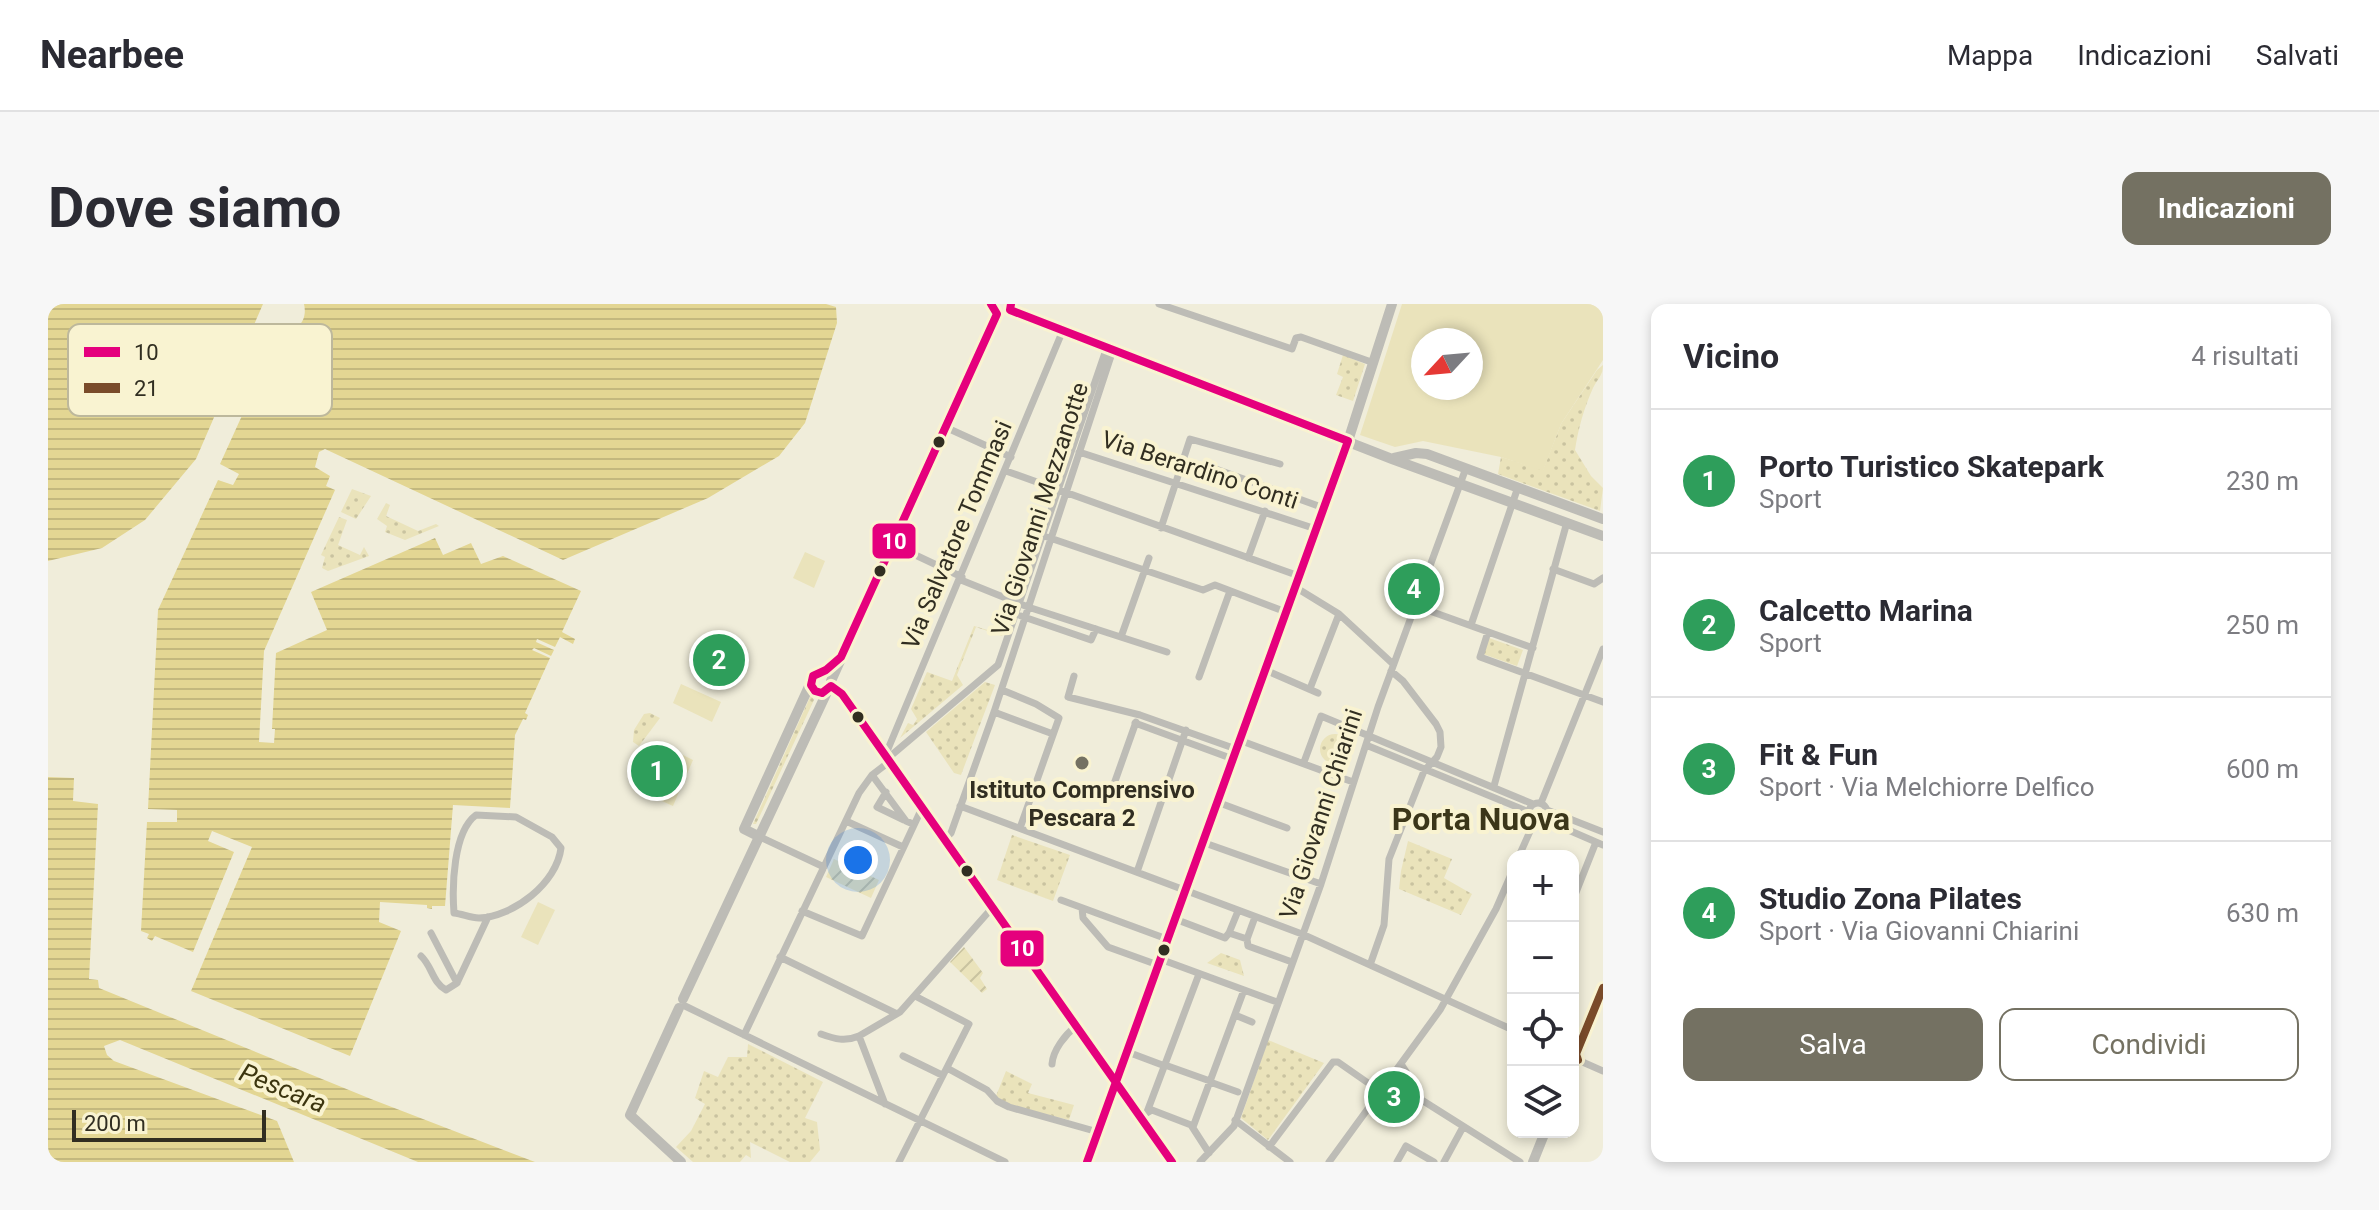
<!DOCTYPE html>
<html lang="it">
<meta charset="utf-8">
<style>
body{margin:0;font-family:Roboto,sans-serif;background:#f7f7f7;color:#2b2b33}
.controls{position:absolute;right:24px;bottom:24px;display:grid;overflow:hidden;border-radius:16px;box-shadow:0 4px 12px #0003}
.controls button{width:72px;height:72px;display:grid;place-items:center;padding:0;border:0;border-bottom:2px solid #e1e1e2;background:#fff;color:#2b2b33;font:40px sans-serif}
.compass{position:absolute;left:1363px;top:24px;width:72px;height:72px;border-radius:50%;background:#fff;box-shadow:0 4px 12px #0003;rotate:244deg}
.scale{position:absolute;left:24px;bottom:20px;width:194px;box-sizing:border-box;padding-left:8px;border:4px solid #312e21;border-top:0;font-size:22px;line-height:28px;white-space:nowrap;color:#312e21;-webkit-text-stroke:6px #f9f3d1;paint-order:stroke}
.you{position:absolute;left:810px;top:556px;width:28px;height:28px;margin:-20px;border:6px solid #fff;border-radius:50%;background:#1a73e8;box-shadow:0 0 0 12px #1a73e833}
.badge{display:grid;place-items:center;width:52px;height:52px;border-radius:50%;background:#747162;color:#fff;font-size:26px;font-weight:700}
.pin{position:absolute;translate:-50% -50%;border:4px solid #fff;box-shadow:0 2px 8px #0006}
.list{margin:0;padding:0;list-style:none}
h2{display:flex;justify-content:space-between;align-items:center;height:104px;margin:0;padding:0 32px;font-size:34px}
h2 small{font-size:26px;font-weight:400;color:#7c7c81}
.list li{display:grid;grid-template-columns:52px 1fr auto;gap:24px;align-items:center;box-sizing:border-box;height:144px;padding:0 32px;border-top:2px solid #e1e1e2}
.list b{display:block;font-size:30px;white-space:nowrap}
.list p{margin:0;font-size:26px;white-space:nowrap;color:#7c7c81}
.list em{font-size:26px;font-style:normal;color:#7c7c81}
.actions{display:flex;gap:16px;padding:24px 32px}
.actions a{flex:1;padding:18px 0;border:2px solid #747162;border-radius:16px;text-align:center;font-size:28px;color:#747162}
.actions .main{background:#747162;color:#fff}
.icon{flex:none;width:44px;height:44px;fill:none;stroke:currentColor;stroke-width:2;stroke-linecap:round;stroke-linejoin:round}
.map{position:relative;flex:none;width:1555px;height:858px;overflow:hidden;border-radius:16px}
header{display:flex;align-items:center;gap:48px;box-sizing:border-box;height:112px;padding:0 40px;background:#fff;border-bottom:2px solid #e1e1e2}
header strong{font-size:38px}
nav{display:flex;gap:44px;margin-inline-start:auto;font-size:28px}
.intro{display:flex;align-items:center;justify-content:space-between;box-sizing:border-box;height:192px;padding:0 48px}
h1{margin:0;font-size:56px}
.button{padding:20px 36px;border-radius:16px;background:#747162;color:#fff;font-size:28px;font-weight:700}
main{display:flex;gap:48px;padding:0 48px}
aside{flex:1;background:#fff;border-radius:16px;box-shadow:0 4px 12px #0003}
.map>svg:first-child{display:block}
</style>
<header>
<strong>Nearbee</strong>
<nav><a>Mappa</a><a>Indicazioni</a><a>Salvati</a></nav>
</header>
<div class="intro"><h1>Dove siamo</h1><a class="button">Indicazioni</a></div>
<main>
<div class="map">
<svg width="1555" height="858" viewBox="0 0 1555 858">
<defs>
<pattern id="grass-dots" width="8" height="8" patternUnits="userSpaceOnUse" patternTransform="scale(2)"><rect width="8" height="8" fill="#eae3bb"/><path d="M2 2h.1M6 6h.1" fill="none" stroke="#c9c3a0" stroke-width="1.8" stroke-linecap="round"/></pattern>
<pattern id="garden-furrows" width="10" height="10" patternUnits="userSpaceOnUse" patternTransform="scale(2)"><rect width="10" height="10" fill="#eae3bb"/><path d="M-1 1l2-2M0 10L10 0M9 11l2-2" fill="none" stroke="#c9c3a0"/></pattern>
<pattern id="water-rules" width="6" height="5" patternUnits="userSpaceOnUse" patternTransform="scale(2)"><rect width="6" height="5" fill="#e3d693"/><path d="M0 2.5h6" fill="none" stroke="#c3b87e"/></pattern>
</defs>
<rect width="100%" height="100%" fill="#f0edda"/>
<path fill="url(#grass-dots)" d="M1295 51 1317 60 1305 97 1288 91 1295 73 1289 70Z
M1555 61C1555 72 1549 75 1545 84 1536 104 1530 125 1527 146L1543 172 1555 184 1552 207 1450 170 1453 153 1495 166 1513 120 1549 66Z
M304 185 323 192 308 215 293 208Z
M338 199 342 201 338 212 370 227 388 220 391 222 357 236 337 228 339 222 329 215Z
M291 213 299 216 290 241 312 251 316 243 321 252 280 267 274 264 277 253 273 251Z
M959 313 954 332 928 323 909 371 915 381 852 434 860 419 865 421 869 415 863 405 879 368 904 377 926 322 953 330Z
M1441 334 1475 346 1469 362 1435 350Z
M937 378 947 381 913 471 906 469 878 428Z
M763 391 766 396 708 520H705Z
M602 409 612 414 591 442 585 438 586 426 596 410Z
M1272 445a15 15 0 1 1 30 0a15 15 0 1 1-30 0Z
M964 531 1022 551 1005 597 949 576Z
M1360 537 1404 555 1396 574 1424 590 1413 611 1351 585 1353 567Z
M1173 649 1192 656 1196 672 1159 659Z
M1220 736 1276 759 1220 836 1193 814Z
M700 740 775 778 757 814 769 818 772 846 762 858H742L702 838 703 854 698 851 692 858H645L628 843 643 827 657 800 647 794 656 767 670 773 680 753H699Z
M958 767 984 780 980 789 1026 801 1021 816 961 801 948 792Z"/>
<path fill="url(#garden-furrows)" d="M786 555 831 576 823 594 778 573Z
M916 643 935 669 932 674 939 685 934 689 902 658Z"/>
<path fill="#eae3bb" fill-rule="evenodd" d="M1354 0H1555V56L1513 120 1495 167 1453 153 1375 137 1347 143 1312 131ZM1375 36H1423V84H1375Z
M757 248 777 257 766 284 745 274Z
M657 338 693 355 684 374 649 357Z
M633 380 673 398 664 418 625 399Z
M612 449 631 460 635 451 645 456 625 502 587 485Z
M490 598 507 606 490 641 473 633Z"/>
<path fill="url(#water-rules)" d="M0 0H215L148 155 97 216 54 244 0 257Z
M256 0H778L788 3 789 19 757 119 731 152 660 194 515 256 277 145 271 148 267 163 282 172 278 182 287 186 216 347 211 438 226 439 227 425H224L228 349 279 326 263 288 387 234 395 251 423 239 433 260 455 252 533 287 514 328 527 335 525 340 512 333 507 343 489 335 488 338 506 346 503 352 486 344 484 346 502 354 477 409 480 411 478 416 475 415 467 431 462 504 405 501 397 602H384V605L379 604V601L332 598 331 618 353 627 302 752 143 687 204 543 164 527 160 537 186 548 145 648 107 632 104 637 99 634 101 630 93 627 99 518H129V506L100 505 110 306 170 176 185 181 191 170 172 160 232 28C249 29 260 17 256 0Z
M0 473 26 474 25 497 50 500 41 675 50 676 51 684 323 795 487 858H370L72 736 56 742 59 751 66 757 229 817 246 858H0Z"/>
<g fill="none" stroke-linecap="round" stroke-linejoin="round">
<path stroke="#bdbcb6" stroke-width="7" d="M1111 0 1244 45 1248 34 1253 33 1326 59
M897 123 963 153
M1031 148 1268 225
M1165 164 1276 204
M958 167 1251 272
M1113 224 1142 135 1232 160
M999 233 1155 286 1167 281 1238 308
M844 240 914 273
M1200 254 1217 207
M1505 265 1546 280 1555 274
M913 276 980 303 1119 348
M1247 283 1291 310 1345 360
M1368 302 1485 344
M973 312 1043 336 1048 325
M1423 321 1470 183
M1440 328 1432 353 1555 398
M1073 333 1101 254
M1217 366 1270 389
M1026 372 1020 393 1092 411 1188 445
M1151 373 1182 287
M1263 382 1291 310
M954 386 988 400 1011 414 972 524
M946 408 1005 430
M1087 419 1185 455
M1191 436 1305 478
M1318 441 1481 508
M835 449 840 445 1015 26
M839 455 950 361 1059 43
M1256 458 1273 412 1485 500
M824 471 858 517 865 520
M1066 480 1088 418
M1446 482 1519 218
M838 488 829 503 856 516
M1169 498 1239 524
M1493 499 1555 345
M1481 508a9 9 0 1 1 18 0a9 9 0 1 1-18 0Z
M912 502 1254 630 1465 726
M1499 506 1555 528
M428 511 468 513 504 533 513 544C509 579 465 613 431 614 422 614 415 610 406 609 404 583 405 528 428 511Z
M1495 515 1555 541
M798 517 855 543
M712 533 776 563
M896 536 903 529 946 408 1065 46
M1154 538 1273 580
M1471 552 1487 516
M1089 568 1138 426
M1013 596 1119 635
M1525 596 1548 538
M1034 604 1035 614 1060 643 1110 661
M754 607 814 632 874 504
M1127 615 1177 634 1181 629 1199 635 1200 642 1244 658
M383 629 409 679 440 613
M1181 629 1190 607
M1199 635 1207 613
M373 652C384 662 384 678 398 686L409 679
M732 653 847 709
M1112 655 1229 698
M1322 661 1336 621 1341 555 1376 467 1389 453 1393 443 1392 428 1388 420 1355 377 1343 367
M637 702 957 858
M1187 711 1204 718
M773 730C787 735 797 738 811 732
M696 731 811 489 824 471 841 458
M1085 750 1117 762
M855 752 894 771
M1530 756 1555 767
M1004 760C1005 746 1017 731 1028 722
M1353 760 1371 788 1374 797
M1117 761 1162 777
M899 764 939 786 949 797 961 803 1050 828
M1342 776 1472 858
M1162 778 1190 788
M837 800 811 732 852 708 944 604
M1099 808 1151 670
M1097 810 1104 806 1143 821 1161 849
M1187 816 1242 858
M1145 823 1196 686
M1221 843 1285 758H1290L1333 788
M851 858 921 720 867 692
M1152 858 1186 822 1273 580 1330 403 1418 164
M1281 858 1392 706 1448 605 1465 566
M1349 858 1358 842 1386 858
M1396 858 1415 823"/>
<path stroke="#bdbcb6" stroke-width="10" d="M962 6 1344 155 1555 232
M1346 154 1368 149 1379 150 1555 215
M783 377 949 10
M783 382 794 390 1124 858
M781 385 774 389C766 388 762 382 764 375L788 357
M712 533 696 525 763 378
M635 695 780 386
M631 704 582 811 633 858
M1525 758 1530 756 1528 750 1555 684
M1039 858 1300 137 1344 0
M1485 858 1497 828"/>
<g stroke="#f9f3d1" stroke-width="14">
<path id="bus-1" d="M943 0 949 10 793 353 778 366 765 372 763 381 767 387 774 389 783 382 794 390 1124 858
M963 0 962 6 1300 137 1039 858"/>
</g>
<g stroke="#f9f3d1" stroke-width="14">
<path id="bus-2" d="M1525 758 1530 756 1528 750 1555 684"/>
</g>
<use href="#bus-1" stroke="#e5007d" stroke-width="8"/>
<use href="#bus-2" stroke="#7a4b2a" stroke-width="8"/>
</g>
<g fill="#312e21" stroke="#f9f3d1" stroke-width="3">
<circle cx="891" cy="138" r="7"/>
<circle cx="832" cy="267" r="7"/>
<circle cx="810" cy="413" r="7"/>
<circle cx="919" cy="567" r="7"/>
<circle cx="1116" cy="646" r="7"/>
</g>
<circle fill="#747162" stroke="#f9f3d1" stroke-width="3" cx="1034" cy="459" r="8"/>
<g text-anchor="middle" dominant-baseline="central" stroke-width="8" stroke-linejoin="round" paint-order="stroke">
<g font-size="24" fill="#312e21" stroke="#f9f3d1">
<text transform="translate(1152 166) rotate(18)">Via Berardino Conti</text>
<text transform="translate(992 205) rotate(-72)">Via Giovanni Mezzanotte</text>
<text transform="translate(909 231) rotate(-67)">Via Salvatore Tommasi</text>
<text transform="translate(1273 510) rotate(-72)">Via Giovanni Chiarini</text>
</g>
<g font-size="24" font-weight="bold" fill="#312e21" stroke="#f9f3d1">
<text x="1034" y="486">Istituto Comprensivo<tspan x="1034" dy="28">Pescara 2</tspan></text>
</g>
<g font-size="26" font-style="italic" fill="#3c350f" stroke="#f9f3d1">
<text transform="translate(235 784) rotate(22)">Pescara</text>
</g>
<g font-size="32" font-weight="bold" fill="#3b3619" stroke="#f9f3d1">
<text x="1433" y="515">Porta Nuova</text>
</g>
</g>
<rect x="20" y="20" width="264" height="92" rx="12" fill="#f9f3d1" stroke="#bdb89c" stroke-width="2"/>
<rect x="36" y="43" width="36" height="10" fill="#e5007d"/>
<rect x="36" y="79" width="36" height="10" fill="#7a4b2a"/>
<g font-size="22" fill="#312e21">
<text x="86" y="56">10</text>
<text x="86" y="92">21</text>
</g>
<g stroke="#f9f3d1" stroke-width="3">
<rect x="823" y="218" width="46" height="38" rx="8" fill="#e5007d"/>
<rect x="951" y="625" width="46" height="39" rx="8" fill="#e5007d"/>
</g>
<g font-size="22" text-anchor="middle" font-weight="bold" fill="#fff">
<text x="846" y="245">10</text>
<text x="974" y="652">10</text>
</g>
</svg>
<div class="controls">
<button>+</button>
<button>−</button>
<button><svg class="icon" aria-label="locate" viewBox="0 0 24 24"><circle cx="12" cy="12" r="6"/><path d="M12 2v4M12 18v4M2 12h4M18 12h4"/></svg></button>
<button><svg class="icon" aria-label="layers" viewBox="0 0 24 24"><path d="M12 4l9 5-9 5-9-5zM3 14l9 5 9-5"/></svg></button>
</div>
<svg class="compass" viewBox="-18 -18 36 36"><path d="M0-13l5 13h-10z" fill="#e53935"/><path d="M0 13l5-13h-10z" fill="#7c7c81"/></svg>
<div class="scale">200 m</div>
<div class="you"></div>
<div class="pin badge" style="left:609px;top:467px;background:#2e9e5b">1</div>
<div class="pin badge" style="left:671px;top:356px;background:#2e9e5b">2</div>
<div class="pin badge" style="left:1346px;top:793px;background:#2e9e5b">3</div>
<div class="pin badge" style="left:1366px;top:285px;background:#2e9e5b">4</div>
</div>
<aside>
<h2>Vicino<small>4 risultati</small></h2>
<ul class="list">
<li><span class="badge" style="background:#2e9e5b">1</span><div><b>Porto Turistico Skatepark</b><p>Sport</p></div><em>230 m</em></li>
<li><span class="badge" style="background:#2e9e5b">2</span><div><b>Calcetto Marina</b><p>Sport</p></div><em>250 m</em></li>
<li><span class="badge" style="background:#2e9e5b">3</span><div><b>Fit &amp; Fun</b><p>Sport · Via Melchiorre Delfico</p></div><em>600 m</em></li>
<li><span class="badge" style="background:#2e9e5b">4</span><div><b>Studio Zona Pilates</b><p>Sport · Via Giovanni Chiarini</p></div><em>630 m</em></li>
</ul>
<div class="actions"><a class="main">Salva</a><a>Condividi</a></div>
</aside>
</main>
